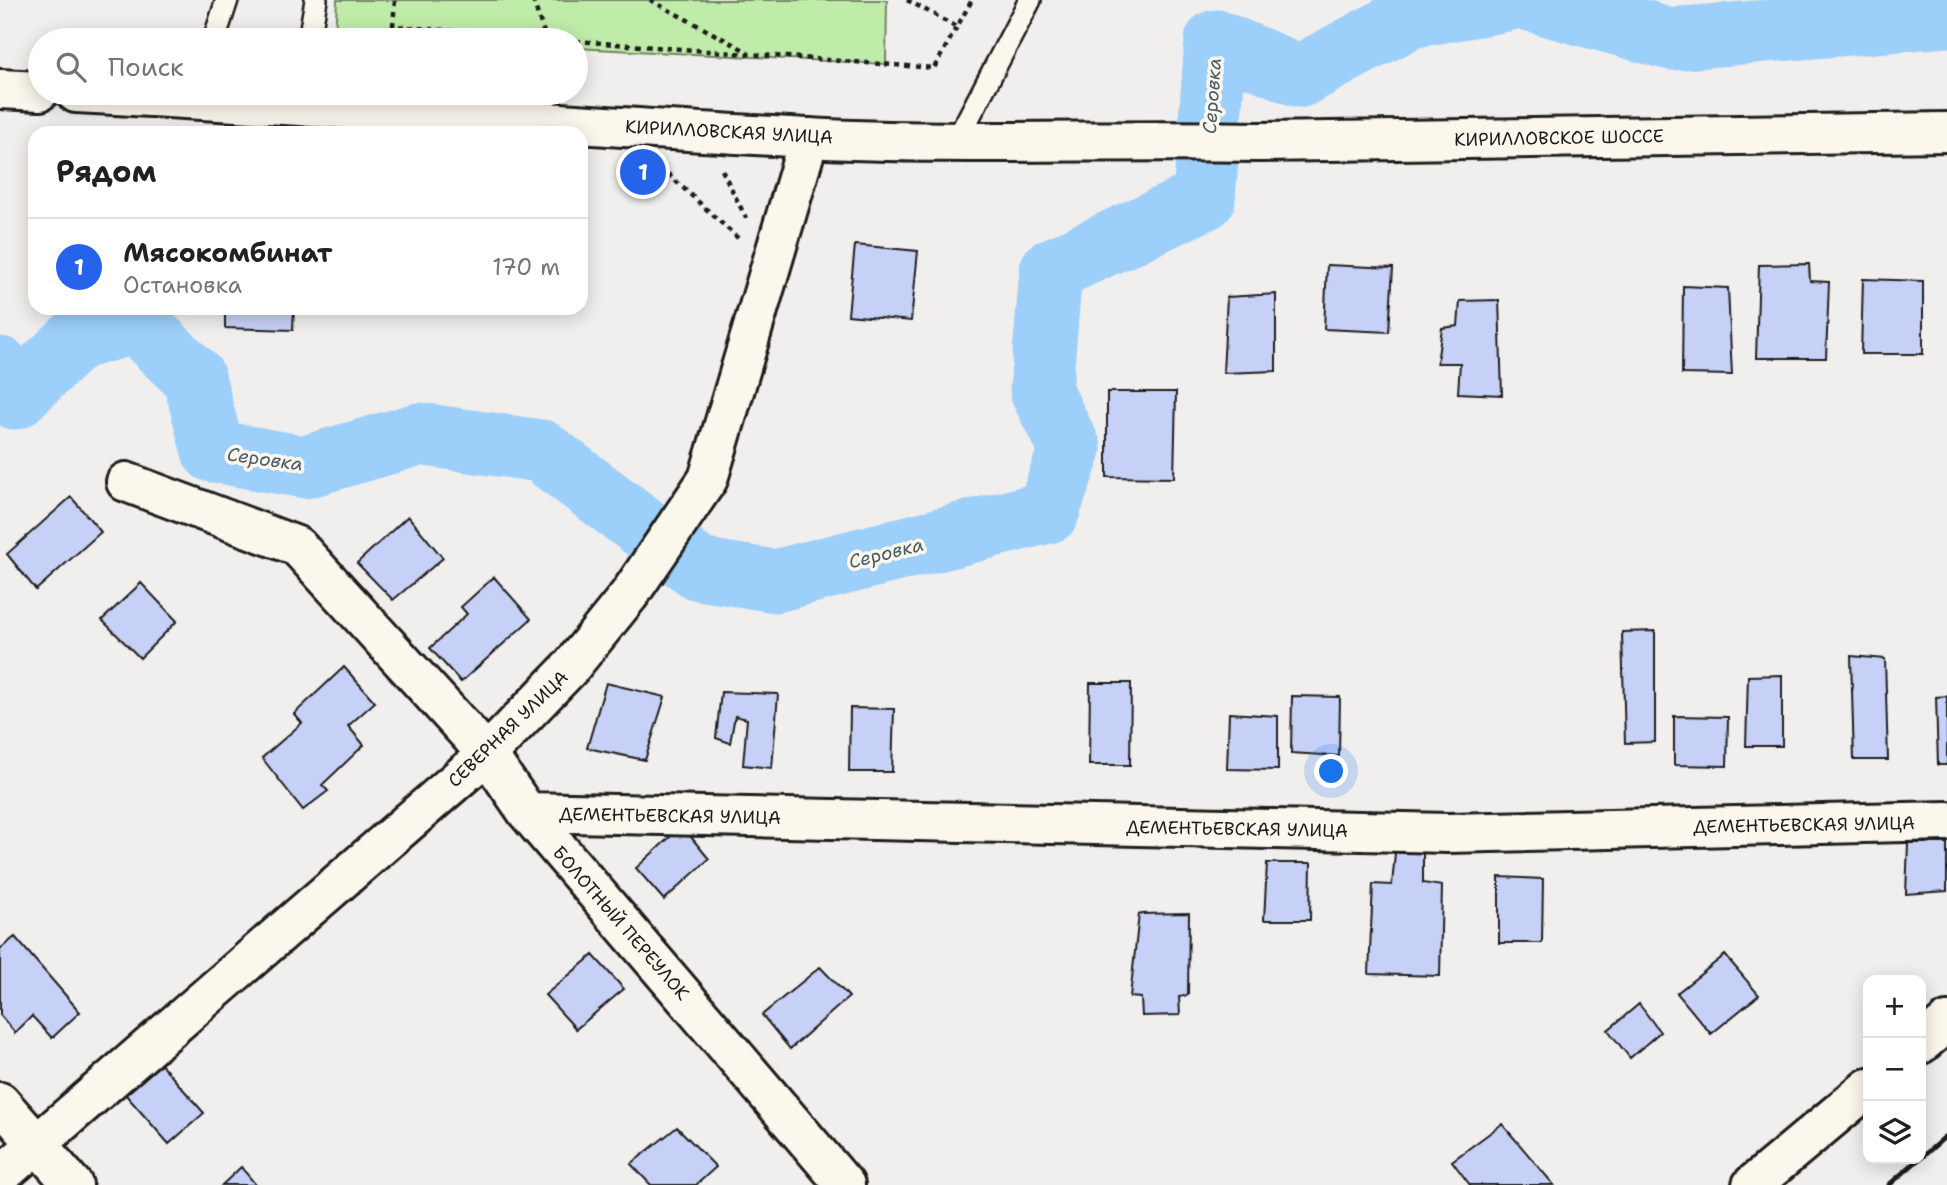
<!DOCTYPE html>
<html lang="ru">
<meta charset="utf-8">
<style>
body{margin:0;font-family:"Shantell Sans",sans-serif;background:#f2f2f2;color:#202124}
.controls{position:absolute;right:21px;bottom:21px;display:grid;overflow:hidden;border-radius:14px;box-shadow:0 4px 18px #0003}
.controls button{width:63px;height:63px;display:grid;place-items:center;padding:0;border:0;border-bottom:2px solid #e0e0e0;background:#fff;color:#202124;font:35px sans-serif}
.you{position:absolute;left:1332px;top:772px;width:24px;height:24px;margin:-18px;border:5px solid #fff;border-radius:50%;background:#1a73e8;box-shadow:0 0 0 10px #1a73e833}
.badge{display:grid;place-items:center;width:46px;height:46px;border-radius:50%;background:#2563eb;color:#fff;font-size:23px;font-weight:700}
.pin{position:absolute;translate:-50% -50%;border:4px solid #fff;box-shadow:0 2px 7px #0006}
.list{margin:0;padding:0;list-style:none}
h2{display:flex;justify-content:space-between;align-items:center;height:91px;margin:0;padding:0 28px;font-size:30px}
h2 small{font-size:23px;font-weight:400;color:#757577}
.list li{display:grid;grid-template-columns:46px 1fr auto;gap:21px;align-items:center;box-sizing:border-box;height:98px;padding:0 28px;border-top:2px solid #e0e0e0}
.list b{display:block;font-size:26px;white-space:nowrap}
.list p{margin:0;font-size:23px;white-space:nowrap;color:#757577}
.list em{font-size:23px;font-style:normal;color:#757577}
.icon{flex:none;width:38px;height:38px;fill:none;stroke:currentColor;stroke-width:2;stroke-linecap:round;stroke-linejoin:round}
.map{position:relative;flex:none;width:1947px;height:1185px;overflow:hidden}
.search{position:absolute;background:#fff;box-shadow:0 4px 18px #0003;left:28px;top:28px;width:560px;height:77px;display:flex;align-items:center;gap:18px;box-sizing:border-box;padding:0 24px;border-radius:38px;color:#757577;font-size:26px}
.panel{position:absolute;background:#fff;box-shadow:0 4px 18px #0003;left:28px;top:126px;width:560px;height:189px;border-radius:21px}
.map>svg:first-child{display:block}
</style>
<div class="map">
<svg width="1947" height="1185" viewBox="0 0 1947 1185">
<rect width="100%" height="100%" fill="#f1efee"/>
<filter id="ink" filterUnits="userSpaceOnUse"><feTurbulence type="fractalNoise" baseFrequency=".0143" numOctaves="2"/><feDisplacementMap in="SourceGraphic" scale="14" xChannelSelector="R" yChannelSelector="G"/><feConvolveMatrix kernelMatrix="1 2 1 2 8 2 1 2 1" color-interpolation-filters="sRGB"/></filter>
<g filter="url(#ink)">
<path fill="#c0eca9" stroke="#6e8462" stroke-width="2" d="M337 0H887L886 64 576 48V40H424L335 36Z"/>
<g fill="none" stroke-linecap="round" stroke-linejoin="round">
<path stroke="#9ccff9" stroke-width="63" d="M1530 0 1671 39 1947 16
M0 368 15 398 77 339 136 322 194 378 213 451 305 467 419 434 541 451 699 569 775 581 1048 512 1070 449 1041 391 1051 270 1204 199 1216 41 1300 76 1410 17 1507 0"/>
</g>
<path fill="#c7d1f8" stroke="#1c1c1c" stroke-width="2" d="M855 245 918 251 911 321 848 315Z
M1809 264 1810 281 1829 282 1826 358H1756L1759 265Z
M1327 265 1393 268 1389 332 1324 329Z
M1863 279 1923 281V354H1861Z
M1683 286 1728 288 1732 375 1682 374Z
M1276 294V371L1223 373 1227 297Z
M1499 300 1502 395 1458 393 1460 363H1437L1442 328 1458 326 1460 301Z
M225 308H294L293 330 225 328Z
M1107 392H1176L1174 478 1107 477Z
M71 497 101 532 36 590 7 554Z
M408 516 443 558 393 600 357 563Z
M494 577 531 619 461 682 430 648 467 614 461 607Z
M141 583 177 621 140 658 102 620Z
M1655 631V742L1625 743 1622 632Z
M1851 656 1885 659 1888 760H1854Z
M344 667 375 702 348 726 364 745 322 785 328 791 303 810 262 758 302 723 294 714Z
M1782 675V746H1746L1748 676Z
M606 683 665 697 645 760 587 748Z
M1090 683H1131L1130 765H1089Z
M721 692 778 694 772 768 743 765 747 719 735 716 730 743 716 738Z
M1292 696 1340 697 1339 756 1291 753Z
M1947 696V765H1938L1936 697Z
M850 708 894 709 892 772H849Z
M1229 713 1278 716V770L1227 769Z
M1674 716 1728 717 1727 766 1674 765Z
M682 826 709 859 664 900 636 868Z
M1396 842H1423V883L1442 886 1440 976 1369 974 1373 884 1392 885Z
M1908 843H1947V891L1906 894Z
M1267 863H1311L1310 920H1264Z
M1499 877 1543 879 1542 943H1499Z
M1189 913 1188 995 1179 997 1180 1015 1142 1016 1141 998 1130 997 1139 914Z
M15 937 80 1012 52 1038 32 1016 15 1033 0 1015V949Z
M593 955 624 989 576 1029 545 995Z
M1725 955 1759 995 1711 1034 1677 993Z
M820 967 849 997 790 1049 762 1015Z
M1639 1004 1660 1032 1630 1058 1608 1030Z
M160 1063 204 1113 169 1144 125 1094Z
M1502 1124 1554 1185H1470L1452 1161Z
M677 1127 716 1167 696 1185H651L631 1164Z
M241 1167 256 1185H222Z"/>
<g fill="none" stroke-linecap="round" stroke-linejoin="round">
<g stroke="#1c1c1c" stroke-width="26">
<path id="service" d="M214 40 227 0
M309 40 316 0
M956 142 1030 0"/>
</g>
<g stroke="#1c1c1c" stroke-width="44">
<path id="minor" d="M126 482 297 546 487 754 527 812 845 1185
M527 812 1448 833 1947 821
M1921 1044 1947 1022
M0 1102 73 1185
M0 1176 487 754 570 668 629 595 708 479 809 138
M1752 1185 1868 1088"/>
</g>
<g stroke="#1c1c1c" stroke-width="44">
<path id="secondary" d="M0 89 40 91
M76 93C320 105 563 125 807 138 957 146 1108 139 1259 142L1947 132"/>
</g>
<path stroke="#1c1c1c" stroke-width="4.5" stroke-dasharray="5 5" stroke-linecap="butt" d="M533 0 546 39
M650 0 748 52
M907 0 957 27
M393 26 395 0
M392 40 393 26 568 40
M576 41 934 68 972 0
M722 170 746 218
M668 174 740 240"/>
<use href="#service" stroke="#fbf7ec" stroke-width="21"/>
<use href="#minor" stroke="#fbf7ec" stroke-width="38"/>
<use href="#secondary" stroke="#fbf7ec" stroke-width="38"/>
<path stroke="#1c1c1c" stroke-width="5" d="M1921 1158 1947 1135
M1889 1185 1919 1159"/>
</g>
</g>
<g text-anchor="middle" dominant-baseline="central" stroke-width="7" stroke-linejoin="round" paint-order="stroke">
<g font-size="18" fill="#1c1c1c" stroke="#fbf7ec">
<text transform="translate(729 132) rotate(3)">КИРИЛЛОВСКАЯ УЛИЦА</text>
<text transform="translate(1559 138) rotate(-1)">КИРИЛЛОВСКОЕ ШОССЕ</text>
<text transform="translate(508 729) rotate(-44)">СЕВЕРНАЯ УЛИЦА</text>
<text transform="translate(670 816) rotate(1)">ДЕМЕНТЬЕВСКАЯ УЛИЦА</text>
<text transform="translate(1804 825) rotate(-1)">ДЕМЕНТЬЕВСКАЯ УЛИЦА</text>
<text transform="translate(1237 829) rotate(1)">ДЕМЕНТЬЕВСКАЯ УЛИЦА</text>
<text transform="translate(621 923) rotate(49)">БОЛОТНЫЙ ПЕРЕУЛОК</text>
</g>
<g font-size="19" font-style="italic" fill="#495b69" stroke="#fbf7ec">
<text transform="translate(1212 96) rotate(-86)">Серовка</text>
<text transform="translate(265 459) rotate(8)">Серовка</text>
<text transform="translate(886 553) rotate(-14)">Серовка</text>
</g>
</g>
</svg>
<div class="controls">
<button>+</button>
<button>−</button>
<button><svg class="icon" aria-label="layers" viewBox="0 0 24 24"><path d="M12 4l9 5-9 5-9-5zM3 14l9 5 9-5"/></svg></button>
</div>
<div class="you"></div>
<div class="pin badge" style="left:643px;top:172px">1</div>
<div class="search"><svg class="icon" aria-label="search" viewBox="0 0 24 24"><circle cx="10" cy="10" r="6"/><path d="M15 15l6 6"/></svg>Поиск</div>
<section class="panel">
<h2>Рядом<small></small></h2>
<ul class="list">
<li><span class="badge">1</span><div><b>Мясокомбинат</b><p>Остановка</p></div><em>170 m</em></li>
</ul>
</section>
</div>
